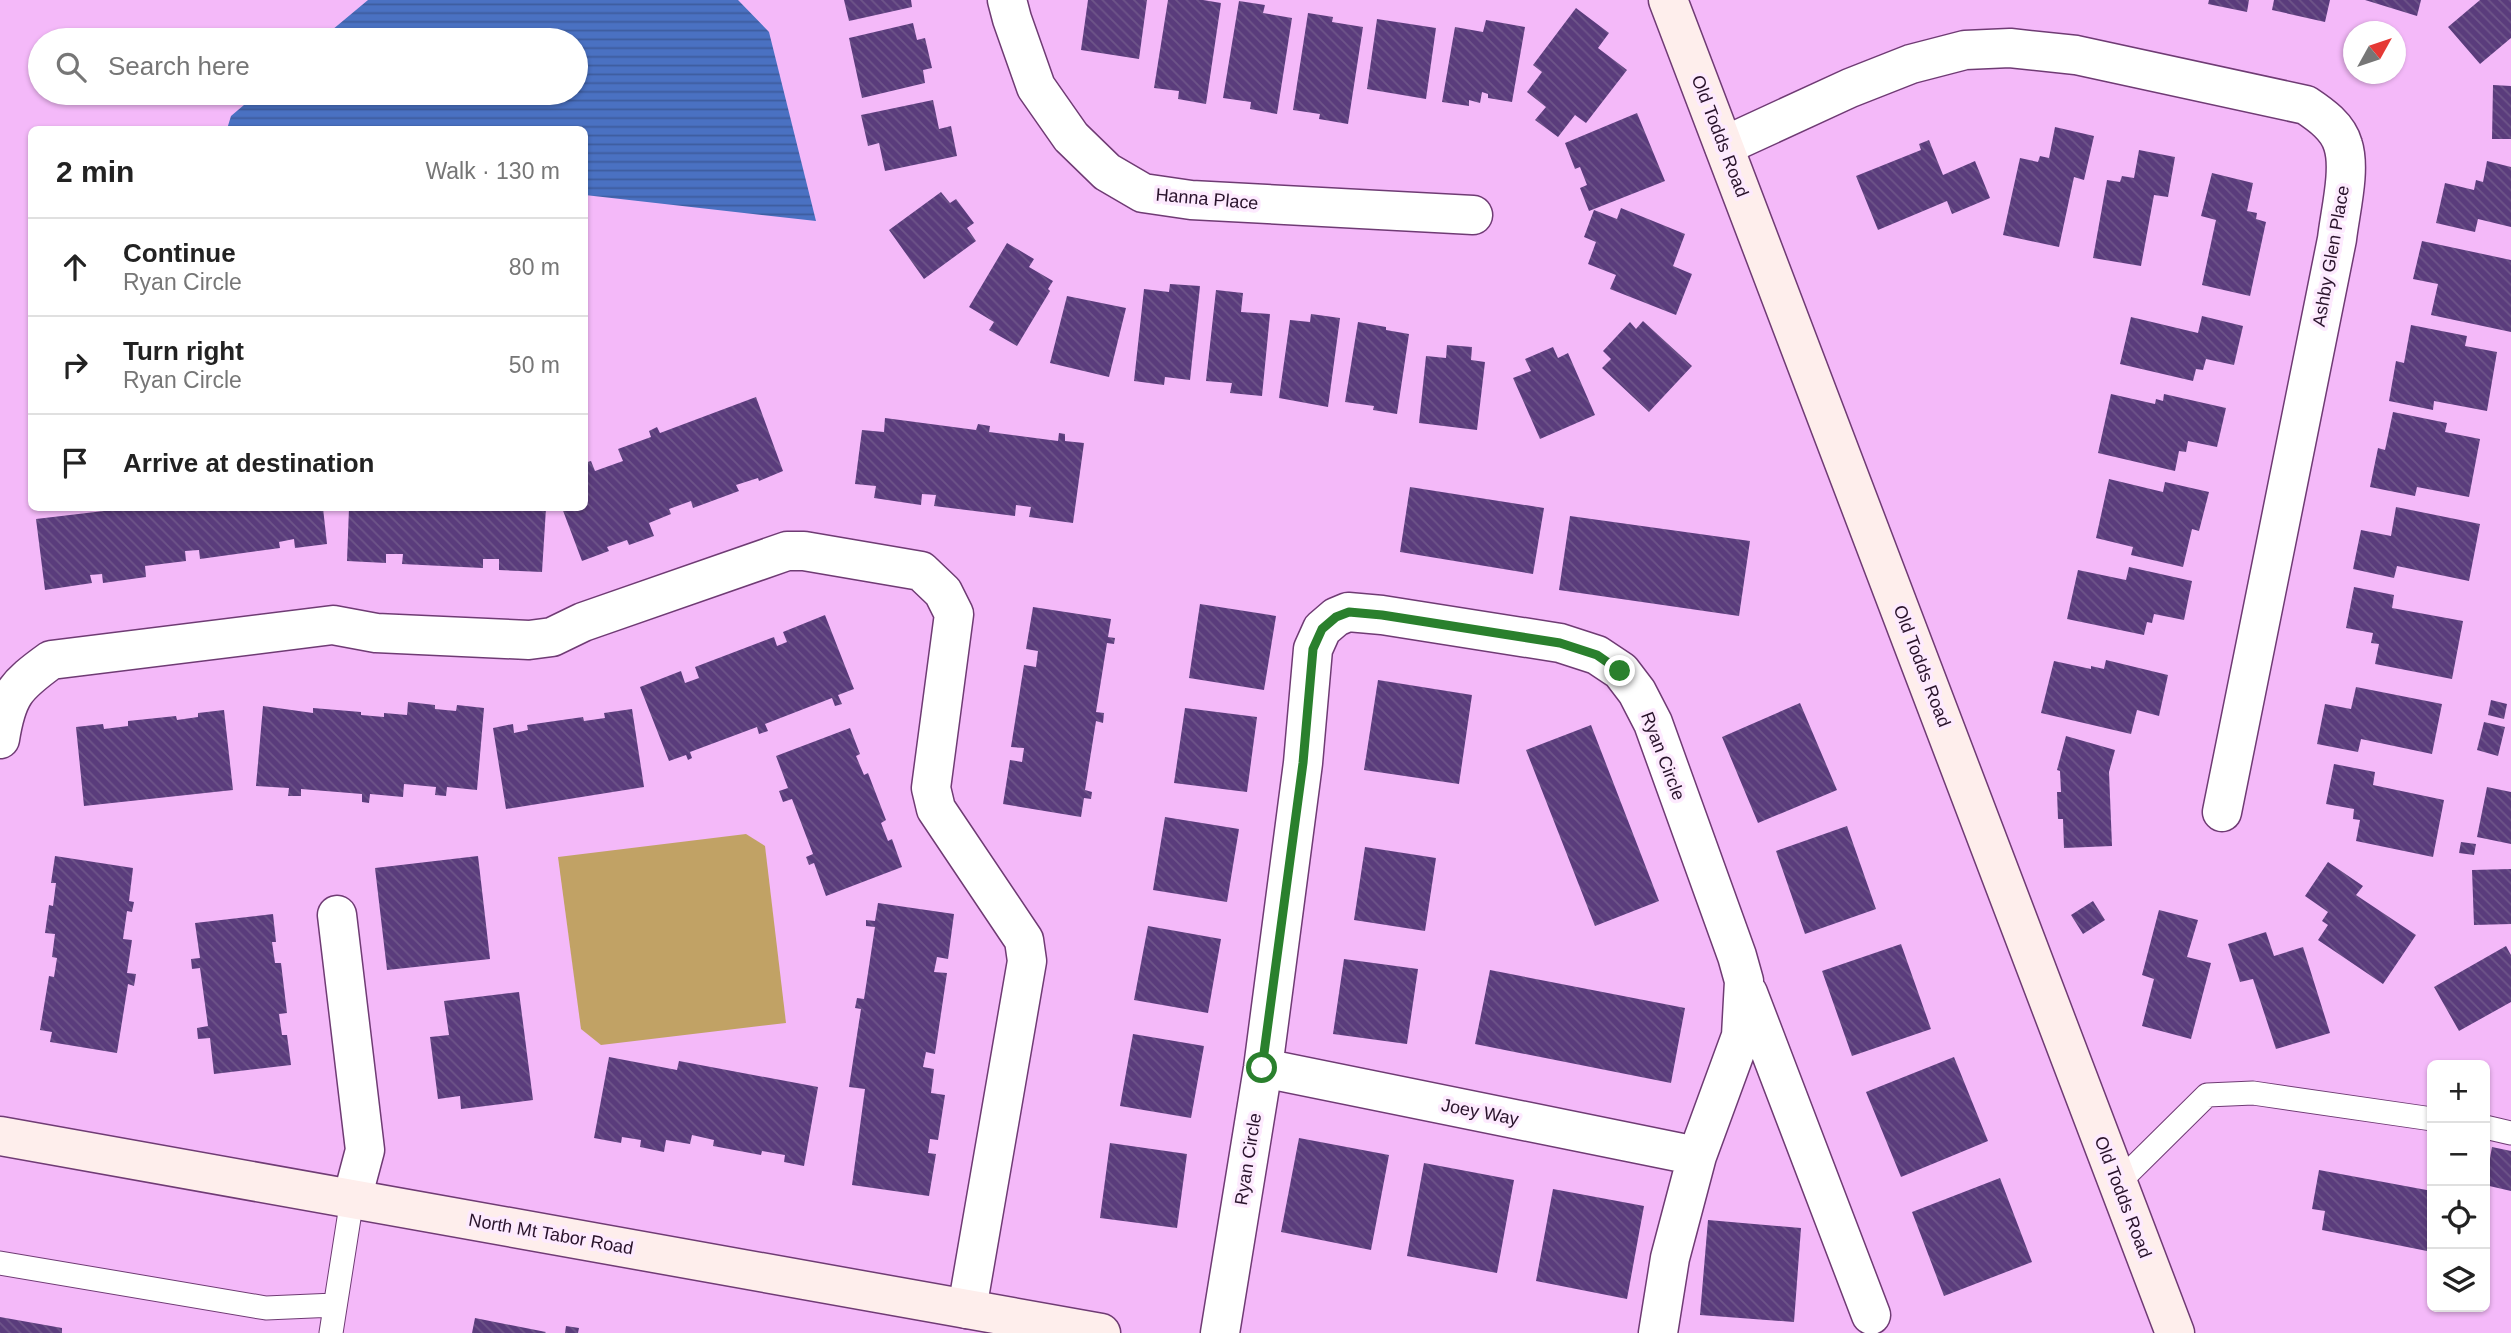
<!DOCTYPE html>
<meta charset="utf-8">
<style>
body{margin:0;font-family:Arial,sans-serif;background:#f2f2f2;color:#222}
.controls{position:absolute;right:21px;bottom:21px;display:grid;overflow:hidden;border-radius:10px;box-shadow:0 2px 5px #0004}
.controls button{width:63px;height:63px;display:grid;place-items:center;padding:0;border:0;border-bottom:2px solid #e0e0e0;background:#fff;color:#222;font:35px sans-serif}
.compass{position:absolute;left:2343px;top:21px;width:63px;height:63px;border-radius:50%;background:#fff;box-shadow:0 2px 5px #0004;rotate:50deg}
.stop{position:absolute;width:21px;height:21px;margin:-16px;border:5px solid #2a802d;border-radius:50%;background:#fff}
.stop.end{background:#2a802d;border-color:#fff;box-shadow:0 2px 7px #0008}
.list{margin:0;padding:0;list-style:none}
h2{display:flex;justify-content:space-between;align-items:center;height:91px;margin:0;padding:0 28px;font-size:30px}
h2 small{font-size:23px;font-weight:400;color:#767676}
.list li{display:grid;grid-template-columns:46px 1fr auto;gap:21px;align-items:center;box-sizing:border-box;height:98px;padding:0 28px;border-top:2px solid #e0e0e0}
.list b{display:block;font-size:26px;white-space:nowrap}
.list p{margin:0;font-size:23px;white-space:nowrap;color:#767676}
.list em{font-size:23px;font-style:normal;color:#767676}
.icon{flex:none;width:38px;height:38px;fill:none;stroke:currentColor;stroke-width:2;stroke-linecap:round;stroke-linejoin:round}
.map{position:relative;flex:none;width:2511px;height:1333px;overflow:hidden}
.search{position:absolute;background:#fff;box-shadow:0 2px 5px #0004;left:28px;top:28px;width:560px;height:77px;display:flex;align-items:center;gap:18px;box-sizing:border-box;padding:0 24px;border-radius:38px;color:#767676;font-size:26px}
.panel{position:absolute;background:#fff;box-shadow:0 2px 5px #0004;left:28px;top:126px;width:560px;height:385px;border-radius:10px}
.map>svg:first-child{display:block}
</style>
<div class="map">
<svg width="2511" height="1333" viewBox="0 0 2511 1333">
<defs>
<pattern id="water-rules" width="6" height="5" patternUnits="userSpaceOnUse" patternTransform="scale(1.75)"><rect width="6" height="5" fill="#4a71c2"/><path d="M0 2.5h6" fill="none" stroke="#3e5c9e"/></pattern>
<pattern id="building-back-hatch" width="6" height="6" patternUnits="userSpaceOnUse" patternTransform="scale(1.75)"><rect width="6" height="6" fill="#5a3c7c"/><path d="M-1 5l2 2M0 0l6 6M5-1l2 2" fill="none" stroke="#6e5589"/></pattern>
</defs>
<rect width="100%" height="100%" fill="#f4b9f9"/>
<path fill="#c1a265" d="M746 834 765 846 786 1023 601 1045 581 1029 558 857Z"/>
<path fill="url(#water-rules)" d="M368 0H738L769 32 816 221 585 195 584 130 227 129 231 116 258 93H576V40H320Z"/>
<path fill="url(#building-back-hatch)" d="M844 0H911L912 7 849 21Z
M1088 0H1147L1139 59 1081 50Z
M1168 0H1203L1221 3 1206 104 1178 99 1179 91 1154 88Z
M2209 0H2249L2247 12 2208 4Z
M2274 0H2330L2325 22 2272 10Z
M2365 0H2421L2417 16Z
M2480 0H2511V38L2480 64 2448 27Z
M1239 1 1265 5 1263 13 1292 18 1277 114 1250 109 1251 102 1223 98Z
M1576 8 1609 33 1598 48 1627 70 1586 123 1575 115 1558 137 1535 120 1546 107 1527 92 1542 72 1533 65Z
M1308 13 1333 17 1332 22 1363 27 1348 124 1319 119 1320 114 1293 110Z
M1377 19 1436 28 1426 99 1367 89Z
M1486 20 1525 27 1512 102 1488 98V94L1482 92 1480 103 1469 100V106L1442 102 1455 27 1483 32Z
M913 23 917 40 925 38 932 68 923 70 925 83 862 98 849 38Z
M2493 85 2511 86V139H2492Z
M933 100 939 129 951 126 957 156 885 171 879 143 868 146 861 115Z
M1637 113 1665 181 1589 211 1580 188 1587 185 1580 167 1575 169 1565 143Z
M2055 127 2094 136 2084 180 2074 177 2059 247 2003 235 2020 158 2038 162 2040 156 2049 158Z
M1929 140 1943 175 1975 161 1990 198 1952 214 1947 201 1878 230 1856 176 1921 150 1919 144Z
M2139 150 2175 157 2168 197 2154 195 2141 266 2093 258 2107 180 2120 182 2122 176 2134 178Z
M2487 161 2511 167V227L2478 219 2475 232 2436 223 2445 183 2474 190 2476 180 2483 182Z
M2212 173 2253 183 2247 211 2257 213 2256 219 2266 222 2250 296 2202 285 2216 220 2201 216Z
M941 192 950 203 956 199 974 223 967 228 976 241 924 279 889 230Z
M1621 208 1685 234 1673 266 1692 274 1676 315 1610 289 1616 275 1588 264 1596 242 1584 237 1594 210 1617 219Z
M2422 241 2511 260V332L2431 315 2438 284 2413 279Z
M1007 243 1034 259 1029 267 1053 281 1048 289 1050 291 1017 346 989 330 994 322 969 307Z
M1170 284 1200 286 1190 380 1165 377 1164 385 1134 381 1144 289 1169 292Z
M1216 290 1243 293 1241 312 1270 314 1262 396 1230 393 1232 383 1206 381Z
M1067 296 1126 308 1109 377 1050 363Z
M1311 314 1340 318 1328 407 1279 398 1290 320 1310 322Z
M2202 316 2243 326 2234 365 2206 359 2203 370 2196 369 2193 381 2120 364 2131 317 2198 333Z
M1643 321 1692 366 1649 412 1602 368 1611 359 1603 351 1630 322 1636 329Z
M1358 322 1386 327V330L1409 334 1397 414 1373 410 1374 406 1345 402Z
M2411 325 2467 336 2465 346 2497 352 2487 411 2434 401 2433 410 2389 401 2396 361 2404 363Z
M1447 345 1472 347 1471 360 1485 362 1477 430 1419 423 1426 356 1446 358Z
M1553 347 1558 358 1568 353 1595 415 1540 439 1513 378 1531 371 1525 359Z
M2111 394 2155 404 2156 399 2163 401 2164 394 2226 408 2217 447 2188 441 2186 452 2179 451 2175 471 2098 453Z
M756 397 783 471 759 481 758 478 736 485 739 491 693 508 691 501 669 509 671 514 649 523 654 536 629 545 627 540 607 547 609 551 582 561 562 508H584V463L591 461 595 471 623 461 618 449 651 437 649 431 657 427 660 433Z
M2393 412 2447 423 2445 432 2480 439 2469 497 2417 487 2415 496 2370 487 2378 448 2385 450Z
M885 418 976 430 978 424 990 426 989 432 1058 441 1059 433 1065 434V441L1084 443 1073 523 1029 517 1031 507 1016 505 1015 516 934 506 936 495 922 494 921 505 874 498 876 486 855 484 862 430 884 432Z
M2109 479 2163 492 2165 482 2209 492 2199 531 2192 529 2183 567 2131 555 2133 547 2096 538Z
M1410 487 1544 508 1533 574 1400 552Z
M2396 507 2480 524 2469 581 2397 566 2394 578 2353 569 2361 530 2391 536Z
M129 508H323L327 544 295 548 294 539 279 542 280 548 200 559 199 550 185 551 186 561 145 566 146 577 103 583 102 574 90 575 92 583 45 590 36 519Z
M349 508H546L542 572 499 570V559H483V568L402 564 403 554H386V563L347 561Z
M1570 516 1750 541 1739 616 1559 590Z
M2129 567 2192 581 2184 620 2154 614 2152 623 2147 622 2144 635 2067 619 2078 570 2126 580Z
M2354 587 2394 595 2392 608 2463 621 2452 679 2375 664 2379 644 2371 643 2373 633 2346 628Z
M1200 604 1276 616 1264 690 1189 678Z
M1033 607 1111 619 1108 637 1115 638 1114 644 1107 643 1096 712 1104 713 1103 723 1096 721 1085 790 1092 792 1091 799 1084 798 1081 817 1003 804 1010 760 1022 762 1024 748 1011 747 1024 665 1036 667 1038 651 1026 649Z
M825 615 854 689 838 695 842 704 835 706 832 698 765 724 768 731 759 734 757 727 690 752 692 758 688 760 686 755 669 761 640 687 681 671 685 683 699 678 695 667 774 637 777 646 787 642 783 632Z
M2106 660 2168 675 2159 716 2137 710 2131 734 2041 713 2054 661 2091 669V666L2104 669Z
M1378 680 1472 695 1459 784 1364 770Z
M2356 687 2442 704 2432 754 2361 739 2358 752 2317 744 2325 704 2351 709Z
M2491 700 2507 704 2504 719 2488 715Z
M408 702 435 705V709L456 711 457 705 484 708 477 790 447 787 446 796 435 795 436 787 404 784 403 797 370 794 369 803 362 802V794L301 789V796H288L289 788 256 786 263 706 313 713V708L361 712V715L384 717V713L407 715Z
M1800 703 1837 790 1758 823 1722 737Z
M1185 708 1257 717 1247 792 1174 783Z
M632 709 644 787 506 809 493 728 513 724 514 733 528 730 527 725 583 717 584 721 605 718 604 713Z
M224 710 233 790 84 806 76 727 103 724 104 729 128 726V721L176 716 177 720 198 717V713Z
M2484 722 2505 727 2498 756 2477 750Z
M1591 725 1659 901 1595 926 1526 750Z
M850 728 860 754 856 756 864 775 868 773 886 820 881 823 888 841 892 839 902 867 826 896 814 863 809 865 806 857 813 854 792 799 783 802 779 791 788 788 776 756Z
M2066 736 2115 750 2109 772 2112 846 2064 848 2063 819H2058L2057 792H2061L2060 771 2057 770Z
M2334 764 2375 772 2373 785 2444 800 2433 857 2356 841 2360 820 2353 819 2354 809 2326 804Z
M2487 787 2511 792V844L2477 837Z
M1165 817 1239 829 1227 902 1153 890Z
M1847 826 1876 909 1805 934 1776 851Z
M2461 842 2476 844 2474 855 2459 853Z
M1365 847 1436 858 1425 931 1354 920Z
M55 856 133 868 129 901 134 902 132 912 127 911 123 939 132 940 127 973 136 974 134 986 128 984 117 1053 50 1042 52 1032 40 1030 49 976 54 977 57 958 52 957 55 934 45 933 49 905 53 906 56 883H51Z
M478 856 490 959 387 970 375 868Z
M2328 862 2363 886 2356 895 2416 935 2383 984 2318 940 2328 925 2322 921 2328 912 2305 896Z
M2511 869V924L2474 925 2472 870Z
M2093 901 2105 920 2083 934 2071 915Z
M878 903 954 914 948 959 937 957 934 972 947 973 935 1054 926 1052 923 1067 934 1069 931 1093 945 1095 938 1140 930 1139 928 1153 936 1154 929 1196 852 1185 865 1089 849 1087 861 1009 855 1008 857 998 864 999 875 927 866 926V920L875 921Z
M2159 910 2198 920 2187 957 2211 963 2191 1039 2142 1026 2154 979 2142 975Z
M273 914 276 942H272L275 963H281L287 1013 279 1014 282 1035H287L291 1065 214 1074 210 1038 198 1039 197 1028 208 1026 200 968 192 969 191 959 200 958 195 923Z
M1148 926 1221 939 1208 1013 1134 1000Z
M2266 932 2274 956 2303 947 2330 1033 2276 1049 2253 979 2240 982 2228 944Z
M1901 944 1931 1029 1852 1056 1822 971Z
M2506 946 2511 955V1002L2459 1031 2434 987Z
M1344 959 1418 969 1407 1044 1333 1034Z
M1490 970 1685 1008 1671 1083 1475 1044Z
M519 992 533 1100 461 1109 460 1096 438 1099 430 1037 449 1035 444 1001Z
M1133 1034 1204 1046 1191 1118 1120 1106Z
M609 1057 677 1070 679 1061 818 1087 804 1166 784 1162 785 1155 762 1151 761 1155 713 1146 714 1140 692 1135 690 1144 666 1140 664 1152 640 1147 641 1140 622 1137 621 1143 594 1138Z
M1954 1057 1988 1141 1901 1177 1866 1092Z
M1299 1138 1389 1155 1371 1250 1281 1232Z
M1110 1143 1187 1154 1177 1228 1100 1218Z
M2492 1147 2511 1151V1191L2485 1185Z
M1424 1163 1514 1180 1497 1273 1407 1256Z
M2319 1170 2432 1191V1222L2427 1251 2322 1230 2325 1211 2312 1209Z
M2000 1178 2032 1262 1944 1296 1912 1212Z
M1553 1189 1644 1206 1627 1299 1536 1281Z
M1708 1220 1801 1228 1794 1322 1700 1315Z
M0 1317 62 1328V1333H0Z
M475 1318 546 1332 545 1333H472Z
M566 1326 579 1328 578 1333H565Z"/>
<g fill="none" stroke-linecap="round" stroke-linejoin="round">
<g stroke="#6f3b74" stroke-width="25">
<path id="lane" d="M2485 1127 2511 1133
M2118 1183 2207 1095 2253 1093 2432 1119
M0 1263 266 1308 335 1305
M331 1333 352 1199"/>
</g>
<g stroke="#6f3b74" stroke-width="41">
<path id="street" d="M1007 0 1012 19 1036 87 1071 137 1107 172 1143 193 1191 200 1473 215
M1724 146 1850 88 1911 64 1965 50 2010 48 2076 55 2306 105C2321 115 2338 127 2343 145 2351 170 2340 212 2337 239L2222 812
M0 739C7 695 15 686 51 660L333 625 376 633 529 640 552 637 583 622 787 551H804L921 571 943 592 954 614 931 788 936 809 1024 940 1027 961 967 1309
M337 915 365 1150 352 1199
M1748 993 1871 1315
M1263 1068 1697 1156
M1220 1333 1263 1068 1303 763 1313 649 1322 629 1336 617 1348 612 1382 615 1560 643 1597 655 1621 671 1637 692 1653 723 1737 956 1744 981 1741 1036 1697 1156 1670 1258 1658 1333"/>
</g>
<g stroke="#6f3b74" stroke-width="41">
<path id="secondary" d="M1668 0 2175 1333
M0 1136 1101 1333"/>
</g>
<use href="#lane" stroke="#fff" stroke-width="23"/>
<use href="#street" stroke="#fff" stroke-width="38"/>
<use href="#secondary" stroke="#feeeec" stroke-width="38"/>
</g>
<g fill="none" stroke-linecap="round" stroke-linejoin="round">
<path stroke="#2a802d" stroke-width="9" d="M1262 1068 1303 763 1313 649 1322 629 1336 617 1349 612 1382 615 1560 643 1597 655 1620 671"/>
</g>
<g text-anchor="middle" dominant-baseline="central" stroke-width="7" stroke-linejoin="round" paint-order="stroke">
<g font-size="18" fill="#29132b" stroke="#fdeafe">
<text transform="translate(1720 136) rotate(69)">Old Todds Road</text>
<text transform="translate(1207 199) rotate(5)">Hanna Place</text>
<text transform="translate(2331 256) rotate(-80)">Ashby Glen Place</text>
<text transform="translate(1922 666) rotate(69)">Old Todds Road</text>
<text transform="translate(1663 756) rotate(69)">Ryan Circle</text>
<text transform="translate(1480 1112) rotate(11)">Joey Way</text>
<text transform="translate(1248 1159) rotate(-81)">Ryan Circle</text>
<text transform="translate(2123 1197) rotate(69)">Old Todds Road</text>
<text transform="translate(551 1234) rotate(10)">North Mt Tabor Road</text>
</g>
</g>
</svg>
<div class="controls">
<button>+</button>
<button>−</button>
<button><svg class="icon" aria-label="locate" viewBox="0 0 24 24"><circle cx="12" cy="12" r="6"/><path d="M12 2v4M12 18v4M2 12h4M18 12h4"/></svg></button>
<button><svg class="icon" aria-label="layers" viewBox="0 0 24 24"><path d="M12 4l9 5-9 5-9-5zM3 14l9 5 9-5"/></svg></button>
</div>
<svg class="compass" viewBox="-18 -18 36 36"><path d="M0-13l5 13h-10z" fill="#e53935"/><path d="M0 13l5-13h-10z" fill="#767676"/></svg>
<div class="stop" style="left:1262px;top:1068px"></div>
<div class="stop end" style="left:1620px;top:671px"></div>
<div class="search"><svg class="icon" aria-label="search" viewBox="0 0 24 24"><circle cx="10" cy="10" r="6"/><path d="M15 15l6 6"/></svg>Search here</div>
<section class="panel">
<h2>2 min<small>Walk · 130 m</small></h2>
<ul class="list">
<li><svg class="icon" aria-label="ahead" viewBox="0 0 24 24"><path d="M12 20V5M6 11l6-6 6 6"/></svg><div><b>Continue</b><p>Ryan Circle</p></div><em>80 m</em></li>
<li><svg class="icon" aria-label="right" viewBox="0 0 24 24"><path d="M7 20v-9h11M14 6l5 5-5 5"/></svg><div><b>Turn right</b><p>Ryan Circle</p></div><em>50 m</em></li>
<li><svg class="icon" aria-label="arrive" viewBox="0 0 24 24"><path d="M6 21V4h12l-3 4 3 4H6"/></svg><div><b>Arrive at destination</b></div></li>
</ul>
</section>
</div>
